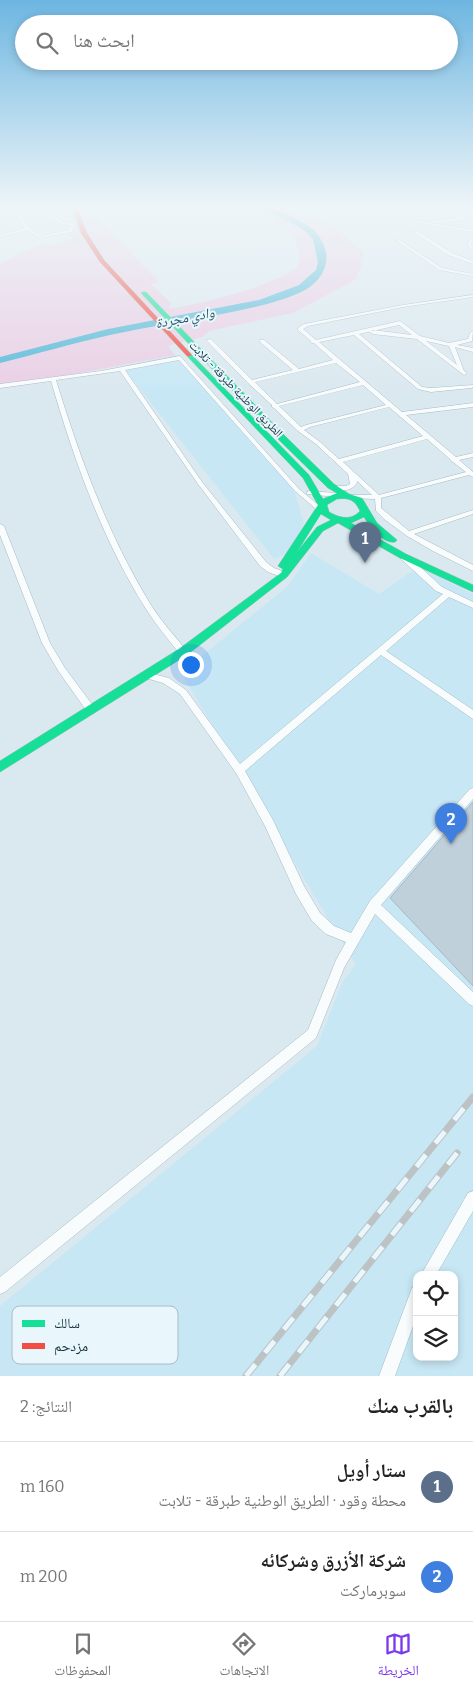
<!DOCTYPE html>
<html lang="ar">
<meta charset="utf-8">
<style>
body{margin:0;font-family:Bitter,"Noto Naskh Arabic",serif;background:#f2f2f2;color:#222;direction:rtl}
.controls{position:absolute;right:15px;bottom:15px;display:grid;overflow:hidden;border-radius:10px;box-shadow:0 2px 8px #0003}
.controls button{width:45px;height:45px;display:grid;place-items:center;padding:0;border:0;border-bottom:1px solid #e0e0e0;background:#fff;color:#222;font:25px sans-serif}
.you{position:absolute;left:190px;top:664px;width:18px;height:18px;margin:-12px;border:4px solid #fff;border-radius:50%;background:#1a73e8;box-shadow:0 0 0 8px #1a73e833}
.badge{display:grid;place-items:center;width:32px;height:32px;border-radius:50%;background:#7c3aed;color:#fff;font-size:16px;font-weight:700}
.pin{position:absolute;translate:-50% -41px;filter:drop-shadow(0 1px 2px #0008)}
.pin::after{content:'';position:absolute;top:26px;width:18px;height:15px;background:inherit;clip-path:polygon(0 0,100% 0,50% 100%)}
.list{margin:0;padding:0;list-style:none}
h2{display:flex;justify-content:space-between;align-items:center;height:65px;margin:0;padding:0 20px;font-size:21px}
h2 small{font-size:16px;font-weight:400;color:#767676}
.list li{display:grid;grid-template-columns:32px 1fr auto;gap:15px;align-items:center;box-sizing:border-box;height:90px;padding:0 20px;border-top:1px solid #e0e0e0}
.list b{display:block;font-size:19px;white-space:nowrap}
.list p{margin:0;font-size:16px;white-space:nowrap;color:#767676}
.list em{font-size:16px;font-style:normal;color:#767676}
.icon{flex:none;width:28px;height:28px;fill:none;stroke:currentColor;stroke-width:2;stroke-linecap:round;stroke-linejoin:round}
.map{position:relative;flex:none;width:473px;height:1376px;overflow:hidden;direction:ltr}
.search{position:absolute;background:#fff;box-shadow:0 2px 8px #0003;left:15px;right:15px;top:15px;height:55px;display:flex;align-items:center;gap:12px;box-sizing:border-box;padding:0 18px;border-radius:28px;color:#767676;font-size:19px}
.sheet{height:245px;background:#fff}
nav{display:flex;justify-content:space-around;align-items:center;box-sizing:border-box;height:70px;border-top:1px solid #e0e0e0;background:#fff;font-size:14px;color:#767676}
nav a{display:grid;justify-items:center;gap:2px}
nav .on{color:#7c3aed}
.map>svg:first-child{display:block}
</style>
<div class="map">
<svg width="473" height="1376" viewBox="0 0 473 1376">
<rect width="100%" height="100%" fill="#dae8ef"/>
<path fill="#c7e7f5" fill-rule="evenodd" d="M175 355 295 492 304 524 290 552 274 559 122 366Z
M311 553 379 594 418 567 473 594V1376H0V1306L317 1046 343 981 356 965 181 673 288 586ZM417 1275H454V1357H417Z"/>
<path fill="#eacee4" d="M227 205 287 207 326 221 363 252 361 266 355 280 293 313 209 331 202 337 168 346 175 355 0 388V264L23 252 47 243 52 246 73 239 68 234 78 228 71 217 88 212 111 232 159 282 151 284 171 303 169 309C205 303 268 288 298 267 307 225 259 214 227 208Z"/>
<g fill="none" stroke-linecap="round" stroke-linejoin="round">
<path fill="#54b8d7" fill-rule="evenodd" d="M252 205C270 205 289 214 305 224 332 240 335 273 305 290 280 303 250 308 222 314 185 321 147 327 110 335 73 343 37 354 0 363V357L108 329 259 300 299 285 316 270 318 262 313 239 305 231 288 221Z"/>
</g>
<path fill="#c0d0db" stroke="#a8b8c4" d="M473 802V986L390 898Z"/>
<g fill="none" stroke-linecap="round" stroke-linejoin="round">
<g stroke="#a6bac2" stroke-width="1">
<path id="street" d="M8 205H12L29 228 41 236 69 230 70 225 62 224 30 207V205H32L64 222 78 224 74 225 72 232 40 238 27 230 0 237V235L25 228 16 215 0 218V216L14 213Z
M371 205C378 205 385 210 388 216L473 230V232L340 210 342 209 383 215 382 213Z
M421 205H450L462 218 473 217V219L433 223 432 221 458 218 447 206 402 208 400 207Z
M415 231H417L452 253 473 261V264L448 255 415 233Z
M472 237H473L471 245 473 247V250L467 245Z
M398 239 442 268 473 274V276L439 270 397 241Z
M473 295V297L403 307 308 326 303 329 316 340 400 321 420 336 449 343 468 339 470 333 473 331 472 341 457 345 473 348V352L455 347 464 371 467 373 464 375 417 339 373 334 370 332 373 330 412 335 399 325 359 334 422 387 431 388 473 385V387L471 388 431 392 418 389 354 335 319 342 402 412 473 403V407L406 415 456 457 473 453V457L459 460 473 472V477L469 475 381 498V508L409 531 473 510V514L414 534 473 565V571L433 551 407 536 384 519 376 511 375 499 351 498V496L353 495H372L357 481V483C351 492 342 491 332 488V486H346L350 484 348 474 316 444 298 431 274 408 272 407V405L248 383 206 340 211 339 252 380 293 370 260 342V340H264L299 369 333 360 314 343H311V341L298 330V328L304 324 403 305ZM426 341 449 346 457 365ZM336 363 360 382 277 404 255 382ZM363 385 386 405 306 425 301 427 279 406ZM389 407 423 436 339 459 320 442 304 430 310 427ZM427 439 450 459 451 461 453 462 466 472 379 495 343 462Z
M180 356 299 489 328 513 327 515H323L295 491 179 360 125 370 202 482 266 562 274 568 287 573 288 575 284 578 268 572 260 566 198 484 120 371 56 380C80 458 108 535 151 605 161 621 174 635 186 650L187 652 186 654H180C168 639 156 625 146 609 102 539 74 460 51 381L0 388V384L101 371Z
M309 491 336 493 339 495 336 497 307 494V492Z
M0 524 4 526 50 643 65 668 94 707 95 710 94 713H88L59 672 42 643 0 535Z
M401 555H407L442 587 473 602V608L449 597 386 651 473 710V719L381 655 245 771 273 820 304 886 320 913 334 926 351 933 370 901 470 789 473 788V799L381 905 473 992V1006L469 1004 375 914 344 968 316 1038 5 1292 0 1294V1277L308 1030 336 960 346 942 326 934 312 921 296 894 265 826 236 773 180 694 163 683 142 677 141 675 142 673 145 672 169 678 186 690 240 764 443 594 436 591 401 559Z
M473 1191V1211L436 1275H421L468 1193Z
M417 1286V1315L395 1376H379L412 1288Z"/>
</g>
<g stroke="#a6bac2" stroke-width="1">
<path id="fast" d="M142 292H146L283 434 334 484 349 494 362 498 377 523 397 540 395 542C383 544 370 527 364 517L351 523 406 554 473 585V592L400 558 338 523 323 531 287 577 187 655 0 772V761L179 649 281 573 283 569 278 566 318 505 303 478 187 356V354H191L309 475 323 499 337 493 328 488 277 438 142 294ZM337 499C349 497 355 500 360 511 351 521 340 518 329 512L327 505ZM321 514 331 520 317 527 297 552Z"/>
</g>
<g stroke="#a6bac2" stroke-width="1">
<path id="jam" d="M72 205H76L87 233 104 260 191 354V356H187L100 262 81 233Z"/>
</g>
<use href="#street" fill="#f9fcfd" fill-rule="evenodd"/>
<use href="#fast" fill="#16e098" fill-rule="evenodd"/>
<use href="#jam" fill="#f24e42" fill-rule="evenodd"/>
<g stroke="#bdc3c4" stroke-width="7">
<path id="rail" d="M246 1376 473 1097
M280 1376 457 1153"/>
</g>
<use href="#rail" stroke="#e9f7fd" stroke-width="5" stroke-dasharray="15" stroke-linecap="butt"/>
</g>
<linearGradient id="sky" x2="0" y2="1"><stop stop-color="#6db6e1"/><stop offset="0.52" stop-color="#eef5f8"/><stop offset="1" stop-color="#eef5f8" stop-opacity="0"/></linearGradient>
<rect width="473" height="398" fill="url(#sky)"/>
<g text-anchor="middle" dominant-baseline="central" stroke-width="4" stroke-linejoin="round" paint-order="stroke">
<g font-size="12" fill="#16343f" stroke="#e9f7fd">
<text transform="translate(236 389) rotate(46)">الطريق الوطنية طبرقة - تلابت</text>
</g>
<g font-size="14" font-style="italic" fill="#295a6c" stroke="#e9f7fd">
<text transform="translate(185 318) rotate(-11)">وادي مجردة</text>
</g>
</g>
<rect x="12" y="1306" width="166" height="58" rx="8" fill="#e9f7fd" stroke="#aabcc4" stroke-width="1"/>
<rect x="22" y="1320" width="23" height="7" fill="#16e098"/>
<rect x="22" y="1343" width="23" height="6" fill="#f24e42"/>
<g font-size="14" fill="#16343f">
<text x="54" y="1328">سالك</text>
<text x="54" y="1351">مزدحم</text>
</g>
</svg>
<div class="controls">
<button><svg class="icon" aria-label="locate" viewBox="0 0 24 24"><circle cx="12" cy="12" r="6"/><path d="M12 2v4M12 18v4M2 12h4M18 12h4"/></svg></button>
<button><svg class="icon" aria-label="layers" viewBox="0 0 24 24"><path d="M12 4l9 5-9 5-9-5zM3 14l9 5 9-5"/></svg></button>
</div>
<div class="you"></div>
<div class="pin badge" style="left:365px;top:563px;background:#5c6f8a">1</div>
<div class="pin badge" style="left:451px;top:844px;background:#3f7fe0">2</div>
<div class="search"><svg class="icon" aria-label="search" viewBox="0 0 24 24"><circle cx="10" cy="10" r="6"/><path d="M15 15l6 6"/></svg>ابحث هنا</div>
</div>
<section class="sheet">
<h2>بالقرب منك<small>النتائج: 2</small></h2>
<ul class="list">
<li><span class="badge" style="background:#5c6f8a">1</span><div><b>ستار أويل</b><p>محطة وقود · الطريق الوطنية طبرقة - تلابت</p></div><em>160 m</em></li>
<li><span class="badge" style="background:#3f7fe0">2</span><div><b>شركة الأزرق وشركائه</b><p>سوبرماركت</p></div><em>200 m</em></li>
</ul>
</section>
<nav>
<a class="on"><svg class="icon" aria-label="map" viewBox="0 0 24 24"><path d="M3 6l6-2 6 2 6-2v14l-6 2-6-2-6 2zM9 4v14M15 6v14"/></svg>الخريطة</a>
<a><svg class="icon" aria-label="directions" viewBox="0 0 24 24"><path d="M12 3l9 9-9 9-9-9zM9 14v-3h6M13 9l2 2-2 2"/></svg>الاتجاهات</a>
<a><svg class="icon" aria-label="saved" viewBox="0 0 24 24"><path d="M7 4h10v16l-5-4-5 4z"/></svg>المحفوظات</a>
</nav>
